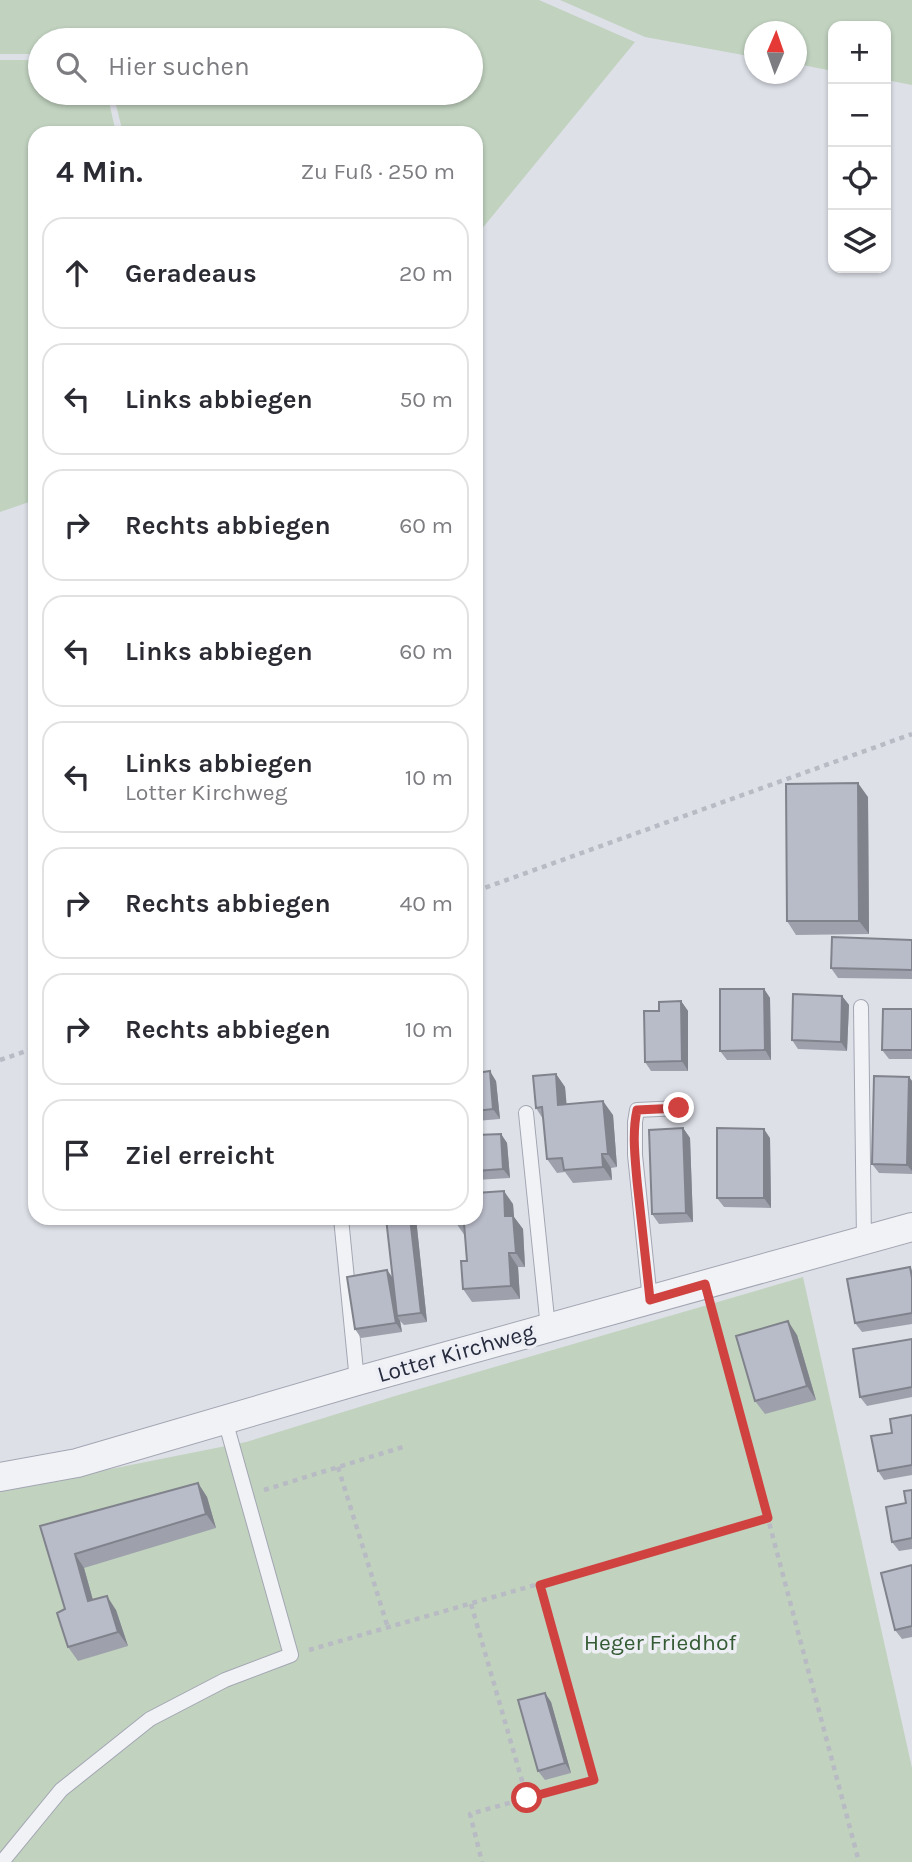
<!DOCTYPE html>
<html lang="de">
<meta charset="utf-8">
<style>
body{margin:0;font-family:Karla,sans-serif;background:#f2f2f3;color:#2b2b33}
.controls{position:absolute;right:21px;top:21px;display:grid;overflow:hidden;border-radius:14px;box-shadow:0 2px 5px #0004}
.controls button{width:63px;height:63px;display:grid;place-items:center;padding:0;border:0;border-bottom:2px solid #e1e1e2;background:#fff;color:#2b2b33;font:35px sans-serif}
.compass{position:absolute;left:744px;top:21px;width:63px;height:63px;border-radius:50%;background:#fff;box-shadow:0 2px 5px #0004;rotate:2deg}
.stop{position:absolute;width:21px;height:21px;margin:-16px;border:5px solid #d04240;border-radius:50%;background:#fff}
.stop.end{background:#d04240;border-color:#fff;box-shadow:0 2px 7px #0008}
.list{margin:0;padding:0;list-style:none}
h2{display:flex;justify-content:space-between;align-items:center;height:91px;margin:0;padding:0 28px;font-size:30px}
h2 small{font-size:23px;font-weight:400;color:#7c7c81}
.list li{display:grid;grid-template-columns:46px 1fr auto;gap:21px;align-items:center;box-sizing:border-box;height:112px;margin:0 14px 14px;padding:0 14px;border:2px solid #e1e1e2;border-radius:21px}
.list b{display:block;font-size:26px;white-space:nowrap}
.list p{margin:0;font-size:23px;white-space:nowrap;color:#7c7c81}
.list em{font-size:23px;font-style:normal;color:#7c7c81}
.icon{flex:none;width:38px;height:38px;fill:none;stroke:currentColor;stroke-width:2;stroke-linecap:round;stroke-linejoin:round}
.map{position:relative;flex:none;width:912px;height:1862px;overflow:hidden}
.search{position:absolute;background:#fff;box-shadow:0 2px 5px #0004;left:28px;top:28px;width:455px;height:77px;display:flex;align-items:center;gap:18px;box-sizing:border-box;padding:0 24px;border-radius:38px;color:#7c7c81;font-size:26px}
.panel{position:absolute;background:#fff;box-shadow:0 2px 5px #0004;left:28px;top:126px;width:455px;height:1099px;border-radius:21px}
.map>svg:first-child{display:block}
</style>
<div class="map">
<svg width="912" height="1862" viewBox="0 0 912 1862">
<rect width="100%" height="100%" fill="#dee0e8"/>
<path fill="#c1d2bf" d="M0 0H539L635 42 476 236V133H123L113 93H471V40H40V54H0Z
M560 0H912V85L886 80V26H833V71L797 64 796 32H754V57L645 37Z
M0 60H40V93H107L116 133H35V500L0 512Z
M803 1277 912 1768V1862H0V1491L246 1442 395 1396Z"/>
<g fill="none" stroke-linecap="round" stroke-linejoin="round">
<g stroke="#a3a6b2" stroke-width="16">
<path id="service" d="M861 1007 864 1240
M526 1113 548 1328
M341 1218 357 1381
M650 1300 635 1155V1122L637 1110 679 1108
M2 1862 61 1790 150 1719 225 1680 291 1655 225 1420"/>
</g>
<g stroke="#a3a6b2" stroke-width="30">
<path id="minor" d="M0 1477 77 1463 357 1381 912 1227"/>
</g>
<path stroke="#b8bbc3" stroke-width="4.5" stroke-dasharray="5 5" stroke-linecap="butt" d="M476 891 912 734
M0 1060 35 1048
M713 1311 859 1862
M338 1467 388 1628
M264 1490 406 1446
M471 1604 527 1798 470 1814 482 1862
M309 1650 768 1518
M527 1798 594 1780 540 1585"/>
<use href="#service" stroke="#f1f2f6" stroke-width="14"/>
<use href="#minor" stroke="#f1f2f6" stroke-width="28"/>
</g>
<path fill="#9ea1ac" d="M868 797 869 934 796 935 787 921Z
M912 940V979L838 978 831 968Z
M764 989 770 998 771 1060H727L720 1051Z
M842 996 849 1005 847 1051 798 1049 792 1040Z
M681 1001 688 1011V1071H651L645 1062 659 1011Z
M912 1009V1059H889L882 1050Z
M476 1073 496 1081 500 1119 476 1121Z
M556 1074 565 1087 566 1104 613 1115 617 1167 611 1168 612 1180 573 1183 565 1172 557 1173 547 1159 543 1119 536 1108Z
M909 1077 912 1081V1174L879 1173 872 1164Z
M683 1128 690 1138 693 1222 659 1224 652 1214Z
M501 1134 507 1143 510 1178 476 1180V1135Z
M770 1138 771 1208 724 1207 717 1198Z
M513 1204 514 1217 523 1229 525 1267H518L520 1299 472 1302 463 1289 467 1261 465 1236 456 1223Z
M386 1218H416L427 1322 404 1325 400 1321 402 1332 361 1338 355 1329 387 1270 393 1278Z
M912 1269V1324L862 1332 855 1323Z
M797 1335 816 1400 765 1414 755 1401Z
M912 1339V1397L867 1406 860 1397Z
M912 1415V1475L884 1480 878 1471 892 1433Z
M198 1483 207 1497 216 1528 84 1568 93 1600 116 1610 128 1646 78 1661 68 1647 65 1609 40 1526Z
M912 1490V1549L899 1551 892 1542Z
M912 1565V1637L902 1639 895 1630Z
M545 1693 551 1702 571 1773 545 1780 538 1771Z"/>
<path fill="#81838c" d="M858 783 868 797 869 934 859 921Z
M764 989 770 998 771 1060 765 1050Z
M842 996 849 1005 847 1051 841 1042Z
M681 1001 688 1011V1071L682 1061Z
M490 1071 496 1081 500 1119 493 1109Z
M556 1074 565 1087 568 1119 558 1105Z
M909 1077 912 1081V1171L907 1165Z
M603 1101 613 1115 617 1167 608 1154Z
M683 1128 690 1138 693 1222 686 1213Z
M764 1129 770 1138 771 1208 764 1198Z
M501 1134 507 1143 510 1178 503 1169Z
M602 1154 611 1168 612 1180 603 1167Z
M504 1191 513 1204 514 1217 523 1229 525 1267 516 1253 505 1216Z
M410 1218H416L427 1322 421 1313Z
M509 1253 518 1267 520 1299 511 1286Z
M387 1270 394 1280 397 1316 400 1321 402 1332 396 1323Z
M788 1321 797 1335 816 1400 807 1386Z
M198 1483 207 1497 216 1528 206 1514Z
M75 1554 84 1568 97 1615 88 1601Z
M107 1596 116 1610 128 1646 118 1632Z
M545 1693 551 1702 571 1773 565 1763Z"/>
<path fill="#b8bbc8" stroke="#81838c" stroke-width="2" d="M858 783 859 921H787L786 784Z
M832 937 912 940V970L831 968Z
M720 989H764L765 1050 720 1051Z
M793 994 842 996 841 1042 792 1040Z
M681 1001 682 1061 645 1062 644 1011H659V1002Z
M883 1009H912V1050H882Z
M490 1071 493 1109 476 1111V1073Z
M556 1074 558 1105 603 1101 608 1154H602L603 1167 564 1170 562 1158 547 1159 542 1107 536 1108 533 1076Z
M874 1076 909 1077 907 1165 872 1164Z
M683 1128 686 1213 652 1214 649 1130Z
M717 1128 764 1129V1198H717Z
M501 1134 503 1169 476 1171V1135Z
M504 1191 505 1216H513L516 1253H509L511 1286 463 1289 461 1261H467L464 1223H456V1218H476V1193Z
M386 1218H410L421 1313 397 1316Z
M910 1267 912 1278V1313L855 1323 847 1279Z
M387 1270 396 1323 355 1329 347 1277Z
M788 1321 807 1386 755 1401 736 1336Z
M912 1339V1387L860 1397 853 1349Z
M912 1415V1465L878 1471 871 1436 892 1433 890 1419Z
M198 1483 206 1514 75 1554 88 1601 107 1596 118 1632 68 1647 57 1613 65 1609 40 1526Z
M912 1490V1538L892 1542 886 1507 906 1503 904 1491Z
M912 1565V1626L895 1630 881 1573Z
M545 1693 565 1763 538 1771 518 1700Z"/>
<g fill="none" stroke-linecap="round" stroke-linejoin="round">
<path stroke="#d04240" stroke-width="9" d="M527 1798 594 1780 540 1585 768 1518 705 1284 650 1300C646 1260 641 1220 637 1181 635 1157 632 1133 637 1110L679 1108"/>
</g>
<g text-anchor="middle" dominant-baseline="central" stroke-width="7" stroke-linejoin="round" paint-order="stroke">
<g font-size="23" fill="#272c3f" stroke="#edeff5">
<text transform="translate(456 1353) rotate(-16)">Lotter Kirchweg</text>
</g>
<g font-size="23" fill="#355b34" stroke="#edeff5">
<text x="660" y="1642">Heger Friedhof</text>
</g>
</g>
</svg>
<div class="controls">
<button>+</button>
<button>−</button>
<button><svg class="icon" aria-label="locate" viewBox="0 0 24 24"><circle cx="12" cy="12" r="6"/><path d="M12 2v4M12 18v4M2 12h4M18 12h4"/></svg></button>
<button><svg class="icon" aria-label="layers" viewBox="0 0 24 24"><path d="M12 4l9 5-9 5-9-5zM3 14l9 5 9-5"/></svg></button>
</div>
<svg class="compass" viewBox="-18 -18 36 36"><path d="M0-13l5 13h-10z" fill="#e53935"/><path d="M0 13l5-13h-10z" fill="#7c7c81"/></svg>
<div class="stop" style="left:527px;top:1798px"></div>
<div class="stop end" style="left:679px;top:1108px"></div>
<div class="search"><svg class="icon" aria-label="search" viewBox="0 0 24 24"><circle cx="10" cy="10" r="6"/><path d="M15 15l6 6"/></svg>Hier suchen</div>
<section class="panel">
<h2>4 Min.<small>Zu Fuß · 250 m</small></h2>
<ul class="list">
<li><svg class="icon" aria-label="ahead" viewBox="0 0 24 24"><path d="M12 20V5M6 11l6-6 6 6"/></svg><div><b>Geradeaus</b></div><em>20 m</em></li>
<li><svg class="icon" aria-label="left" viewBox="0 0 24 24"><path d="M17 20v-9H6M10 6l-5 5 5 5"/></svg><div><b>Links abbiegen</b></div><em>50 m</em></li>
<li><svg class="icon" aria-label="right" viewBox="0 0 24 24"><path d="M7 20v-9h11M14 6l5 5-5 5"/></svg><div><b>Rechts abbiegen</b></div><em>60 m</em></li>
<li><svg class="icon" aria-label="left" viewBox="0 0 24 24"><path d="M17 20v-9H6M10 6l-5 5 5 5"/></svg><div><b>Links abbiegen</b></div><em>60 m</em></li>
<li><svg class="icon" aria-label="left" viewBox="0 0 24 24"><path d="M17 20v-9H6M10 6l-5 5 5 5"/></svg><div><b>Links abbiegen</b><p>Lotter Kirchweg</p></div><em>10 m</em></li>
<li><svg class="icon" aria-label="right" viewBox="0 0 24 24"><path d="M7 20v-9h11M14 6l5 5-5 5"/></svg><div><b>Rechts abbiegen</b></div><em>40 m</em></li>
<li><svg class="icon" aria-label="right" viewBox="0 0 24 24"><path d="M7 20v-9h11M14 6l5 5-5 5"/></svg><div><b>Rechts abbiegen</b></div><em>10 m</em></li>
<li><svg class="icon" aria-label="arrive" viewBox="0 0 24 24"><path d="M6 21V4h12l-3 4 3 4H6"/></svg><div><b>Ziel erreicht</b></div></li>
</ul>
</section>
</div>
